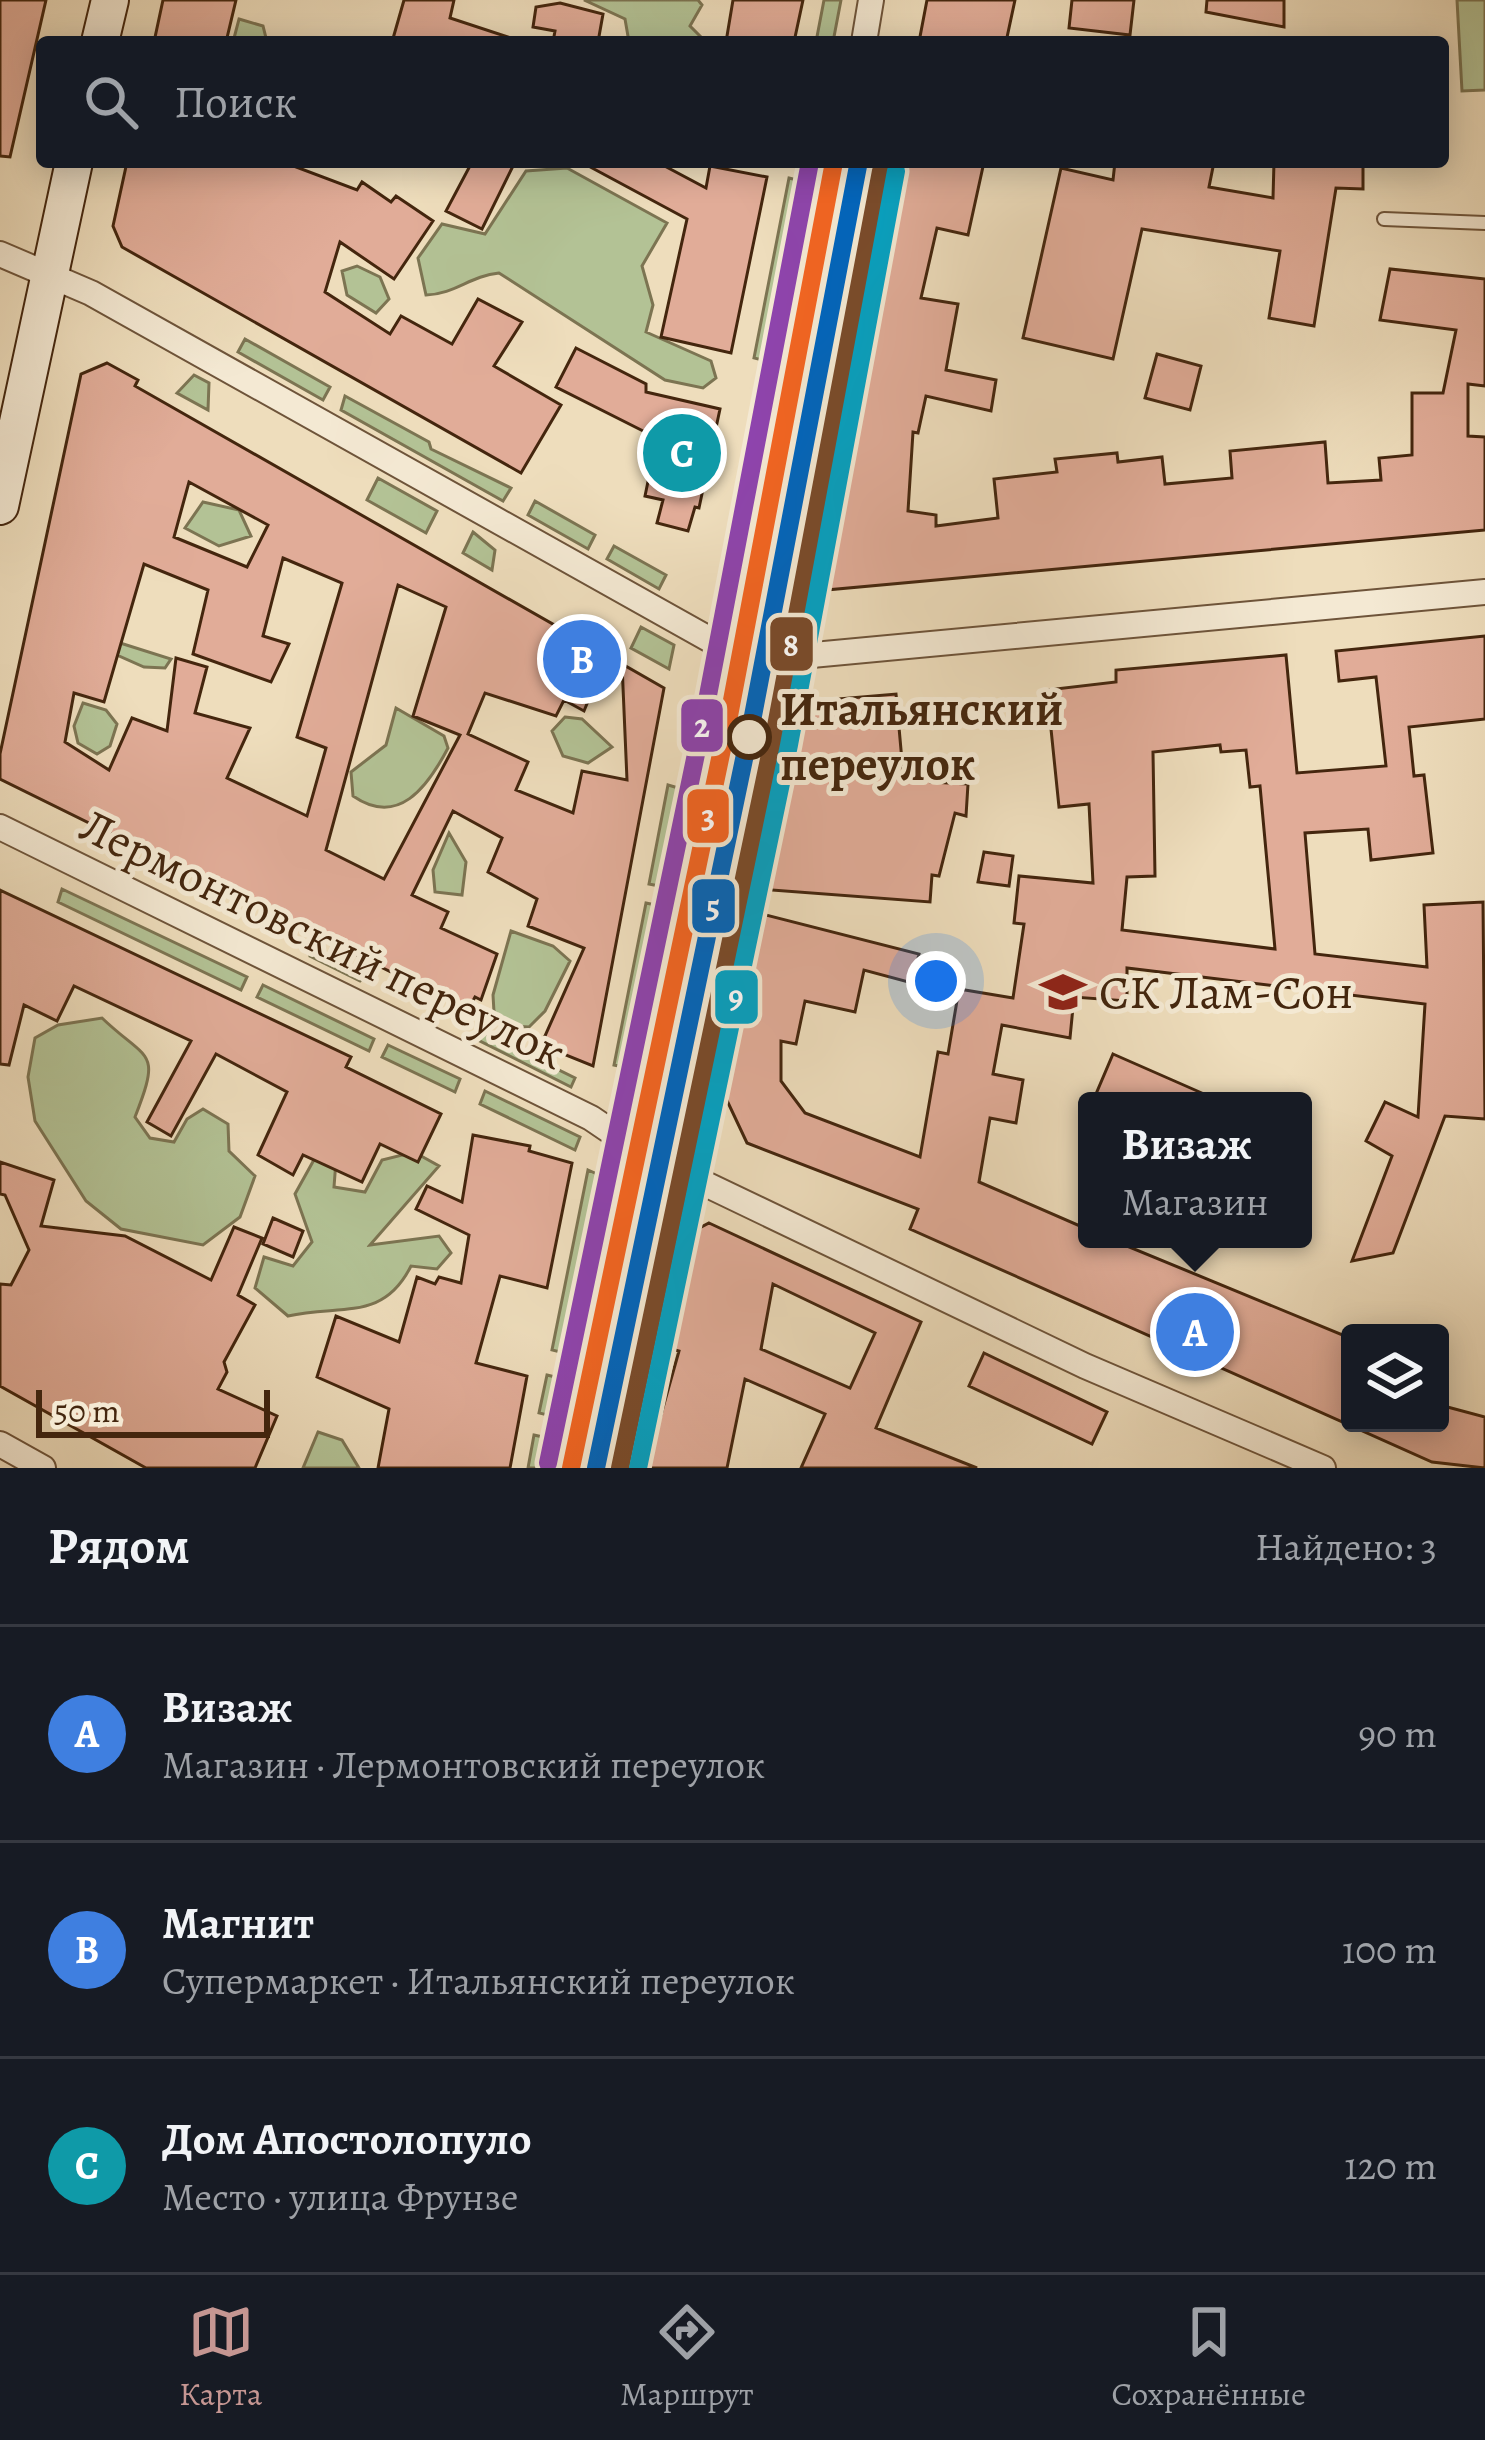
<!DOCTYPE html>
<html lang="ru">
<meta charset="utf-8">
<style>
body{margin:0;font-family:Alegreya,serif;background:#242831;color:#f1f3f6}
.controls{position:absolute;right:36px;bottom:36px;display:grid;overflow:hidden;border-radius:12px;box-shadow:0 6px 30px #0003}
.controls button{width:108px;height:108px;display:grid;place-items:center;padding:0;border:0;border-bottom:3px solid #363941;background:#171b24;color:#f1f3f6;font:60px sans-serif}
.scale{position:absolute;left:36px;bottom:30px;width:234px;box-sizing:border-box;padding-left:12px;border:6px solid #44260e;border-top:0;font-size:33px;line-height:42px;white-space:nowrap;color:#44260e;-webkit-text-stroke:9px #f4e9d3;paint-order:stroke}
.you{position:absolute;left:936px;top:981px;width:42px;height:42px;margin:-30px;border:9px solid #fff;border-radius:50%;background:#1a73e8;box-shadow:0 0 0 18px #1a73e833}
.badge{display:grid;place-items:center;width:78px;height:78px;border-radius:50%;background:#c59692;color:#fff;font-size:39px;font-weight:700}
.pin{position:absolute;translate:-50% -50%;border:6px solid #fff;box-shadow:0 3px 12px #0006}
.popup{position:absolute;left:1078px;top:1092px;width:234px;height:156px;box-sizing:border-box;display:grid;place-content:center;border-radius:12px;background:#171b24;filter:drop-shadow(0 3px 9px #0005);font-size:39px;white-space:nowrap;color:#9ea1a6}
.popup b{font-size:45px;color:#f1f3f6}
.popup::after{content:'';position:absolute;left:50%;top:100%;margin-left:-24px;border:24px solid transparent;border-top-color:#171b24}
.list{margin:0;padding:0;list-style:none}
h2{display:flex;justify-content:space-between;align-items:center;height:156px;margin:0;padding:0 48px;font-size:51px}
h2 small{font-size:39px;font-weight:400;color:#9ea1a6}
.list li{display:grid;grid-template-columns:78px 1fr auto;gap:36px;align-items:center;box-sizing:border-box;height:216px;padding:0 48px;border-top:3px solid #363941}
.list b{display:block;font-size:45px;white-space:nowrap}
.list p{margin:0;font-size:39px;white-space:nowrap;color:#9ea1a6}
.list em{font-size:39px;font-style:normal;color:#9ea1a6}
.icon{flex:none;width:66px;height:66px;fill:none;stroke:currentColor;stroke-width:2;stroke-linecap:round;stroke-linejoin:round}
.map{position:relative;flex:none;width:1485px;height:1468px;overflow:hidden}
.search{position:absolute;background:#171b24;box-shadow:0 6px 30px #0003;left:36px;right:36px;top:36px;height:132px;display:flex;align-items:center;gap:30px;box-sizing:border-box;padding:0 42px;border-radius:12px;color:#9ea1a6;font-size:45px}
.sheet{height:804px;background:#171b24}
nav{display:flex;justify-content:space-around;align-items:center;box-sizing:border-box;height:168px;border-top:3px solid #363941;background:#171b24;font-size:33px;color:#9ea1a6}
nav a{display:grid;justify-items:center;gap:6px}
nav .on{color:#c59692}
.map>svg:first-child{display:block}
</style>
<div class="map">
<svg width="1485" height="1468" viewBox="0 0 1485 1468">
<rect width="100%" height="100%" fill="#eeddbc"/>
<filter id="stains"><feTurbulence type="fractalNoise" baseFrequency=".00167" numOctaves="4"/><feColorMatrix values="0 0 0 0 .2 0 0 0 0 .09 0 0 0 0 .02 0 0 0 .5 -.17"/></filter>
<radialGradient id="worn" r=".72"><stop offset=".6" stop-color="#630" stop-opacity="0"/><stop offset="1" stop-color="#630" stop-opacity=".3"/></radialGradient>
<path fill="#b3c295" stroke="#7c7452" stroke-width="3" d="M584 0H698L702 5 690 26 706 42H629L625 19Z
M824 0H841L833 42H816Z
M1457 0H1485V90L1462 91Z
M239 19 263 26 267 42H233Z
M567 168 667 223 642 266 653 305 646 332 711 361 716 378 703 388 665 380 499 273C470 276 455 294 426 295L418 258 442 224 485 234 526 171Z
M789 178 805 182 770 362 754 358Z
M357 266 380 277 389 299 376 313 347 295 342 271Z
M245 339 330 387 323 400 238 352Z
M194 375 209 383 208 410 177 393Z
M345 396 429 442 431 449 511 488 503 501 341 410Z
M378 478 437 511 426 533 367 500Z
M535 501 595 535 588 549 528 515Z
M203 502 239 510 251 536 219 546 185 528Z
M473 532 495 550 492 570 463 553Z
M614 546 666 575 659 589 607 559Z
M641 627 674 645 669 669 631 648Z
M117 642 171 659 165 668 144 667 117 655Z
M83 703 106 710 117 724 110 746 97 754 78 743 74 726Z
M396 708 444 736 448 748C427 788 398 827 353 796L351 772 386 745Z
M565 717 582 719 612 747 588 763 563 756 552 731Z
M668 785 682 789 664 887 649 884Z
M449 833 466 862 462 895 435 892 433 870Z
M62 889 247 977 241 990 58 902Z
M646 903 660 906 628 1068 614 1065Z
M511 931 553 946 570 961 545 1011 529 1027 511 1026 494 1012 493 995Z
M311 946 367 974 360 981 310 956Z
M263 985 374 1039 369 1051 257 997Z
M102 1018C148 1062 162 1048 135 1117L150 1138 174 1142 187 1119 203 1109 228 1124 229 1151 255 1176 240 1217 203 1245 121 1229 86 1201 35 1121 28 1077 35 1038 58 1025Z
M482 1032 575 1078 571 1087 478 1040Z
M388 1045 460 1079 455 1092 382 1057Z
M485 1091 580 1137 575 1150 480 1104Z
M337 1148 334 1187 365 1192 382 1160 414 1152 439 1166 370 1245 439 1236 451 1253 437 1269 411 1266C383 1322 341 1304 288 1316L255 1288 264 1257 293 1266 312 1242 295 1194 320 1149Z
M588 1170 608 1179 572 1355 552 1350Z
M547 1375 568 1380 560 1418 539 1413Z
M318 1432 342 1440 359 1468H303Z
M534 1435 556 1440 550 1468H528Z"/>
<path fill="#e1ac98" stroke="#44260e" stroke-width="3" fill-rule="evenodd" d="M0 0H46L10 157 0 156Z
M163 0H236L226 42H154Z
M404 0H454L450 18 508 37 507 42H392Z
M733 0H803L794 42H726Z
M927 0H1015L1006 42H919Z
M1072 0H1134L1130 35 1069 28Z
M1207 0H1284V27L1206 12Z
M560 3 603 14 598 42H553L555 31 533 27 536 7Z
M127 162H283L357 190 362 182 391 202 396 196 433 221 394 279 340 242 325 292 390 334 401 316 452 344 478 299 522 322 494 366 561 405 521 473 122 247 113 226Z
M472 162H515L482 229 446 211Z
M581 162H657L706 188 710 166 767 177 731 353 661 337 687 219Z
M881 162H984L968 235 937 228 921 298 958 304 946 370 996 380 991 411 926 396 918 433 913 432 908 511 936 515V526L998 518 994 479 1057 472 1055 459 1117 453 1118 462 1162 457 1165 484 1232 478 1230 451 1325 442 1328 483 1381 480 1379 458 1412 455V393H1443L1456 330 1380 320 1390 269 1485 279V386L1468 384V436L1485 437V530L826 590 887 266 860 260Z
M1115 162H1214L1209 187 1273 198 1274 162H1363V189L1336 188 1314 326 1269 318 1280 251 1142 229 1113 359 1023 338 1061 168 1113 180Z
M576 348 646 384V392L720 409 699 508 695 507 688 531 657 523 663 500 645 496 657 438 556 387Z
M1157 354 1201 366 1190 410 1145 398Z
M107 363 138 380 135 386 607 655 584 711 564 700 556 716 485 693 468 734 528 762 516 790 573 813 582 771 627 780 622 664 664 688 593 1066 541 1045 584 948 528 926 537 899 488 872 502 838 453 811 412 895 448 912 441 928 497 954 481 1000 475 997 468 1010 0 779V754L81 374ZM189 482 268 525 247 567 174 537ZM283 558 342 583 297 737 326 748 307 816 227 778 250 728 195 713 207 667 176 658 167 731 132 718 109 770 65 742 74 693 104 702 144 564 208 590 193 654 271 682 289 644 263 636ZM398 585 446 607 413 716 460 735 384 879 326 850Z
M1485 636V719L1409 727 1414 776 1424 775 1433 853 1371 860 1368 829 1305 833 1315 954 1427 967 1424 905 1483 902 1485 1119 1445 1116 1393 1253 1352 1261 1392 1156 1366 1141 1385 1102 1418 1117 1425 1004 1127 968V1001L1074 997 1070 1038 1002 1025 993 1074 1023 1080 1016 1123 990 1118 979 1182 1087 1229V1239H1110L1350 1338V1423H1440V1405L1485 1417V1468L1432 1462 910 1229 918 1209 747 1143 723 1092 754 912 919 954 912 983 864 970 855 1012 805 1001 796 1044 781 1041V1081L805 1113 920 1157 938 1052 948 1054 959 989 1013 998 1024 924 1014 923 1019 876 1093 883 1089 804 1059 807 1047 690 1116 682V670L1286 655 1297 773 1386 766 1376 677 1339 681 1336 651ZM1220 745 1221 752 1246 750 1250 787 1260 786 1275 949 1122 930 1127 877 1155 876 1153 752Z
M896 694 903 772 931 774V782L968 784 966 816 955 813 939 876 932 875 930 902 758 889 792 703Z
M984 852 1013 856 1009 886 978 882Z
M0 890 351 1057 346 1067 441 1114 418 1162 380 1144 362 1182 303 1155 293 1175 258 1155 287 1092 216 1054 171 1136 147 1122 191 1041 74 986 57 1021 24 1005 9 1065 0 1064Z
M1113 1054 1220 1101H1093Z
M473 1135 530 1146 529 1151 572 1163 547 1288 500 1276 476 1363 527 1376 510 1468H378L389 1409 317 1377 336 1316 399 1342 417 1277 435 1284 439 1277 461 1283 469 1235 416 1209 427 1186 462 1202Z
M0 1162 54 1180 41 1226 125 1236 211 1280 234 1227 262 1238 238 1295 255 1305 224 1362 227 1372 218 1389 277 1416 255 1468H146L0 1386V1284L11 1285 29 1250 5 1195 0 1194Z
M273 1218 303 1231 293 1257 263 1244Z
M709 1223 921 1322 876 1428 977 1468H801L825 1414 745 1379 727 1468H646L679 1351 668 1348 690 1233ZM773 1284 875 1333 850 1388 761 1349Z
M984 1353 1107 1412 1092 1444 969 1386Z"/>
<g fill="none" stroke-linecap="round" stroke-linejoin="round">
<g stroke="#6e543a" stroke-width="16">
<path id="lane" d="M1384 219 1485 223"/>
</g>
<g stroke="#6e543a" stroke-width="28">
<path id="street" d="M864 42 871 0
M0 254 91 293 748 661 1485 592
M0 827 591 1118 647 1156 1085 1366 1323 1468
M0 1444 43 1468
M579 1468 748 661 841 162"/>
</g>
<g stroke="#44260e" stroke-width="40">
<path id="secondary" d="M100 42 110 0
M0 506 74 162"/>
</g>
<use href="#lane" stroke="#f4e9d3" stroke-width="12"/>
<use href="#street" stroke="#f4e9d3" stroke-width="24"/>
<use href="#secondary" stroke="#f4e9d3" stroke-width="36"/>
<g stroke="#f4e9d3" stroke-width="27">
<path id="tram-1" d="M571 1468 729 716 834 162"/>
</g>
<g stroke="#f4e9d3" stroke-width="27">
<path id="tram-2" d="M596 1468 752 721 858 166"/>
</g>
<g stroke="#f4e9d3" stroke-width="27">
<path id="tram-3" d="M548 1463 705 711 810 162"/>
</g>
<g stroke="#f4e9d3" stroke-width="27">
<path id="tram-4" d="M620 1468 776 726 881 171"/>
</g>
<g stroke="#f4e9d3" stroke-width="27">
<path id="tram-5" d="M638 1468 789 745 896 171"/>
</g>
<use href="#tram-1" stroke="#f26522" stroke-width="18"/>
<use href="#tram-2" stroke="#0065bd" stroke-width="18"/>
<use href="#tram-3" stroke="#8e44ad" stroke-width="18"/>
<use href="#tram-4" stroke="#7a4b2a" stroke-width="18"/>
<use href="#tram-5" stroke="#03a2c4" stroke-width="18"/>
</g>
<defs>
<g id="school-bare" transform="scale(3.6)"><path d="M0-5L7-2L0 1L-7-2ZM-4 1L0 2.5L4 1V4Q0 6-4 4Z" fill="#8f2418" stroke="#f4e9d3" stroke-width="2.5" paint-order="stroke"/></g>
</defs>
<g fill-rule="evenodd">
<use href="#school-bare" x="1063" y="992"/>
</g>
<circle fill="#f4e9d3" stroke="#44260e" stroke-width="6" cx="749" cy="737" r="20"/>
<g text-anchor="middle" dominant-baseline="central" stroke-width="10" stroke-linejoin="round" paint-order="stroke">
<g font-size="48" font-weight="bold" fill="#44260e" stroke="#f4e9d3" text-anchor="start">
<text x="780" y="709">Итальянский<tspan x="780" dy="55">переулок</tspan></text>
</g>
<g font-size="48" fill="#44260e" stroke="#f4e9d3">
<text transform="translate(323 939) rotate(26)">Лермонтовский переулок</text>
</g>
<g font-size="48" fill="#44260e" stroke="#f4e9d3" text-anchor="start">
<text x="1099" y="992">СК Лам-Сон</text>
</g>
</g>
<g stroke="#f4e9d3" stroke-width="4.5">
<rect x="768" y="615" width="47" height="58" rx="12" fill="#7a4b2a"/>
<rect x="679" y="697" width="46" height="57" rx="12" fill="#8e44ad"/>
<rect x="685" y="787" width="46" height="58" rx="12" fill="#f26522"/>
<rect x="690" y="877" width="47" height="58" rx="12" fill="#0065bd"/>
<rect x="713" y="968" width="47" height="58" rx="12" fill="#03a2c4"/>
</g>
<g font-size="33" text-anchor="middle" font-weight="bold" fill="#fff">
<text x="791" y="656">8</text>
<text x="702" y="737">2</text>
<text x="708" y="828">3</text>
<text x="713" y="918">5</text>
<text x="736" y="1008">9</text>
</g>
<rect width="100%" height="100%" filter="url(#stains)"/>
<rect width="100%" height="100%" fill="url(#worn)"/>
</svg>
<div class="controls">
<button><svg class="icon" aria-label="layers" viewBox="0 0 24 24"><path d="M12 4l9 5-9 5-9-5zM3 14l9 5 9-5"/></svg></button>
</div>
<div class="scale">50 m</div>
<div class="you"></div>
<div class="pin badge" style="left:1195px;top:1332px;background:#3f7fe0">A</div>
<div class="popup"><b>Визаж</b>Магазин</div>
<div class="pin badge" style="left:582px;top:659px;background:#3f7fe0">B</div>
<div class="pin badge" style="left:682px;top:453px;background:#0f9aa8">C</div>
<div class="search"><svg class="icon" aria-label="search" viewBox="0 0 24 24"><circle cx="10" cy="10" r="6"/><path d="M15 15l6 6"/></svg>Поиск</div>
</div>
<section class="sheet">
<h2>Рядом<small>Найдено: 3</small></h2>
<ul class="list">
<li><span class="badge" style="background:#3f7fe0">A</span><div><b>Визаж</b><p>Магазин · Лермонтовский переулок</p></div><em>90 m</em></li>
<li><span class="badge" style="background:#3f7fe0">B</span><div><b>Магнит</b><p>Супермаркет · Итальянский переулок</p></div><em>100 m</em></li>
<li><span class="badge" style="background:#0f9aa8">C</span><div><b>Дом Апостолопуло</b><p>Место · улица Фрунзе</p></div><em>120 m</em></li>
</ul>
</section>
<nav>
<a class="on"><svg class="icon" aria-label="map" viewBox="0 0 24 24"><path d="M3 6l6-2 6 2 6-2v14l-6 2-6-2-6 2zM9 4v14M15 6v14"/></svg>Карта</a>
<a><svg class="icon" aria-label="directions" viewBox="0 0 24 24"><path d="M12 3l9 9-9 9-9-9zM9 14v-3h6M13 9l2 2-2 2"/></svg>Маршрут</a>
<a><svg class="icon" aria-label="saved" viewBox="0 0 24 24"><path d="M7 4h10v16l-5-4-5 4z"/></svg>Сохранённые</a>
</nav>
